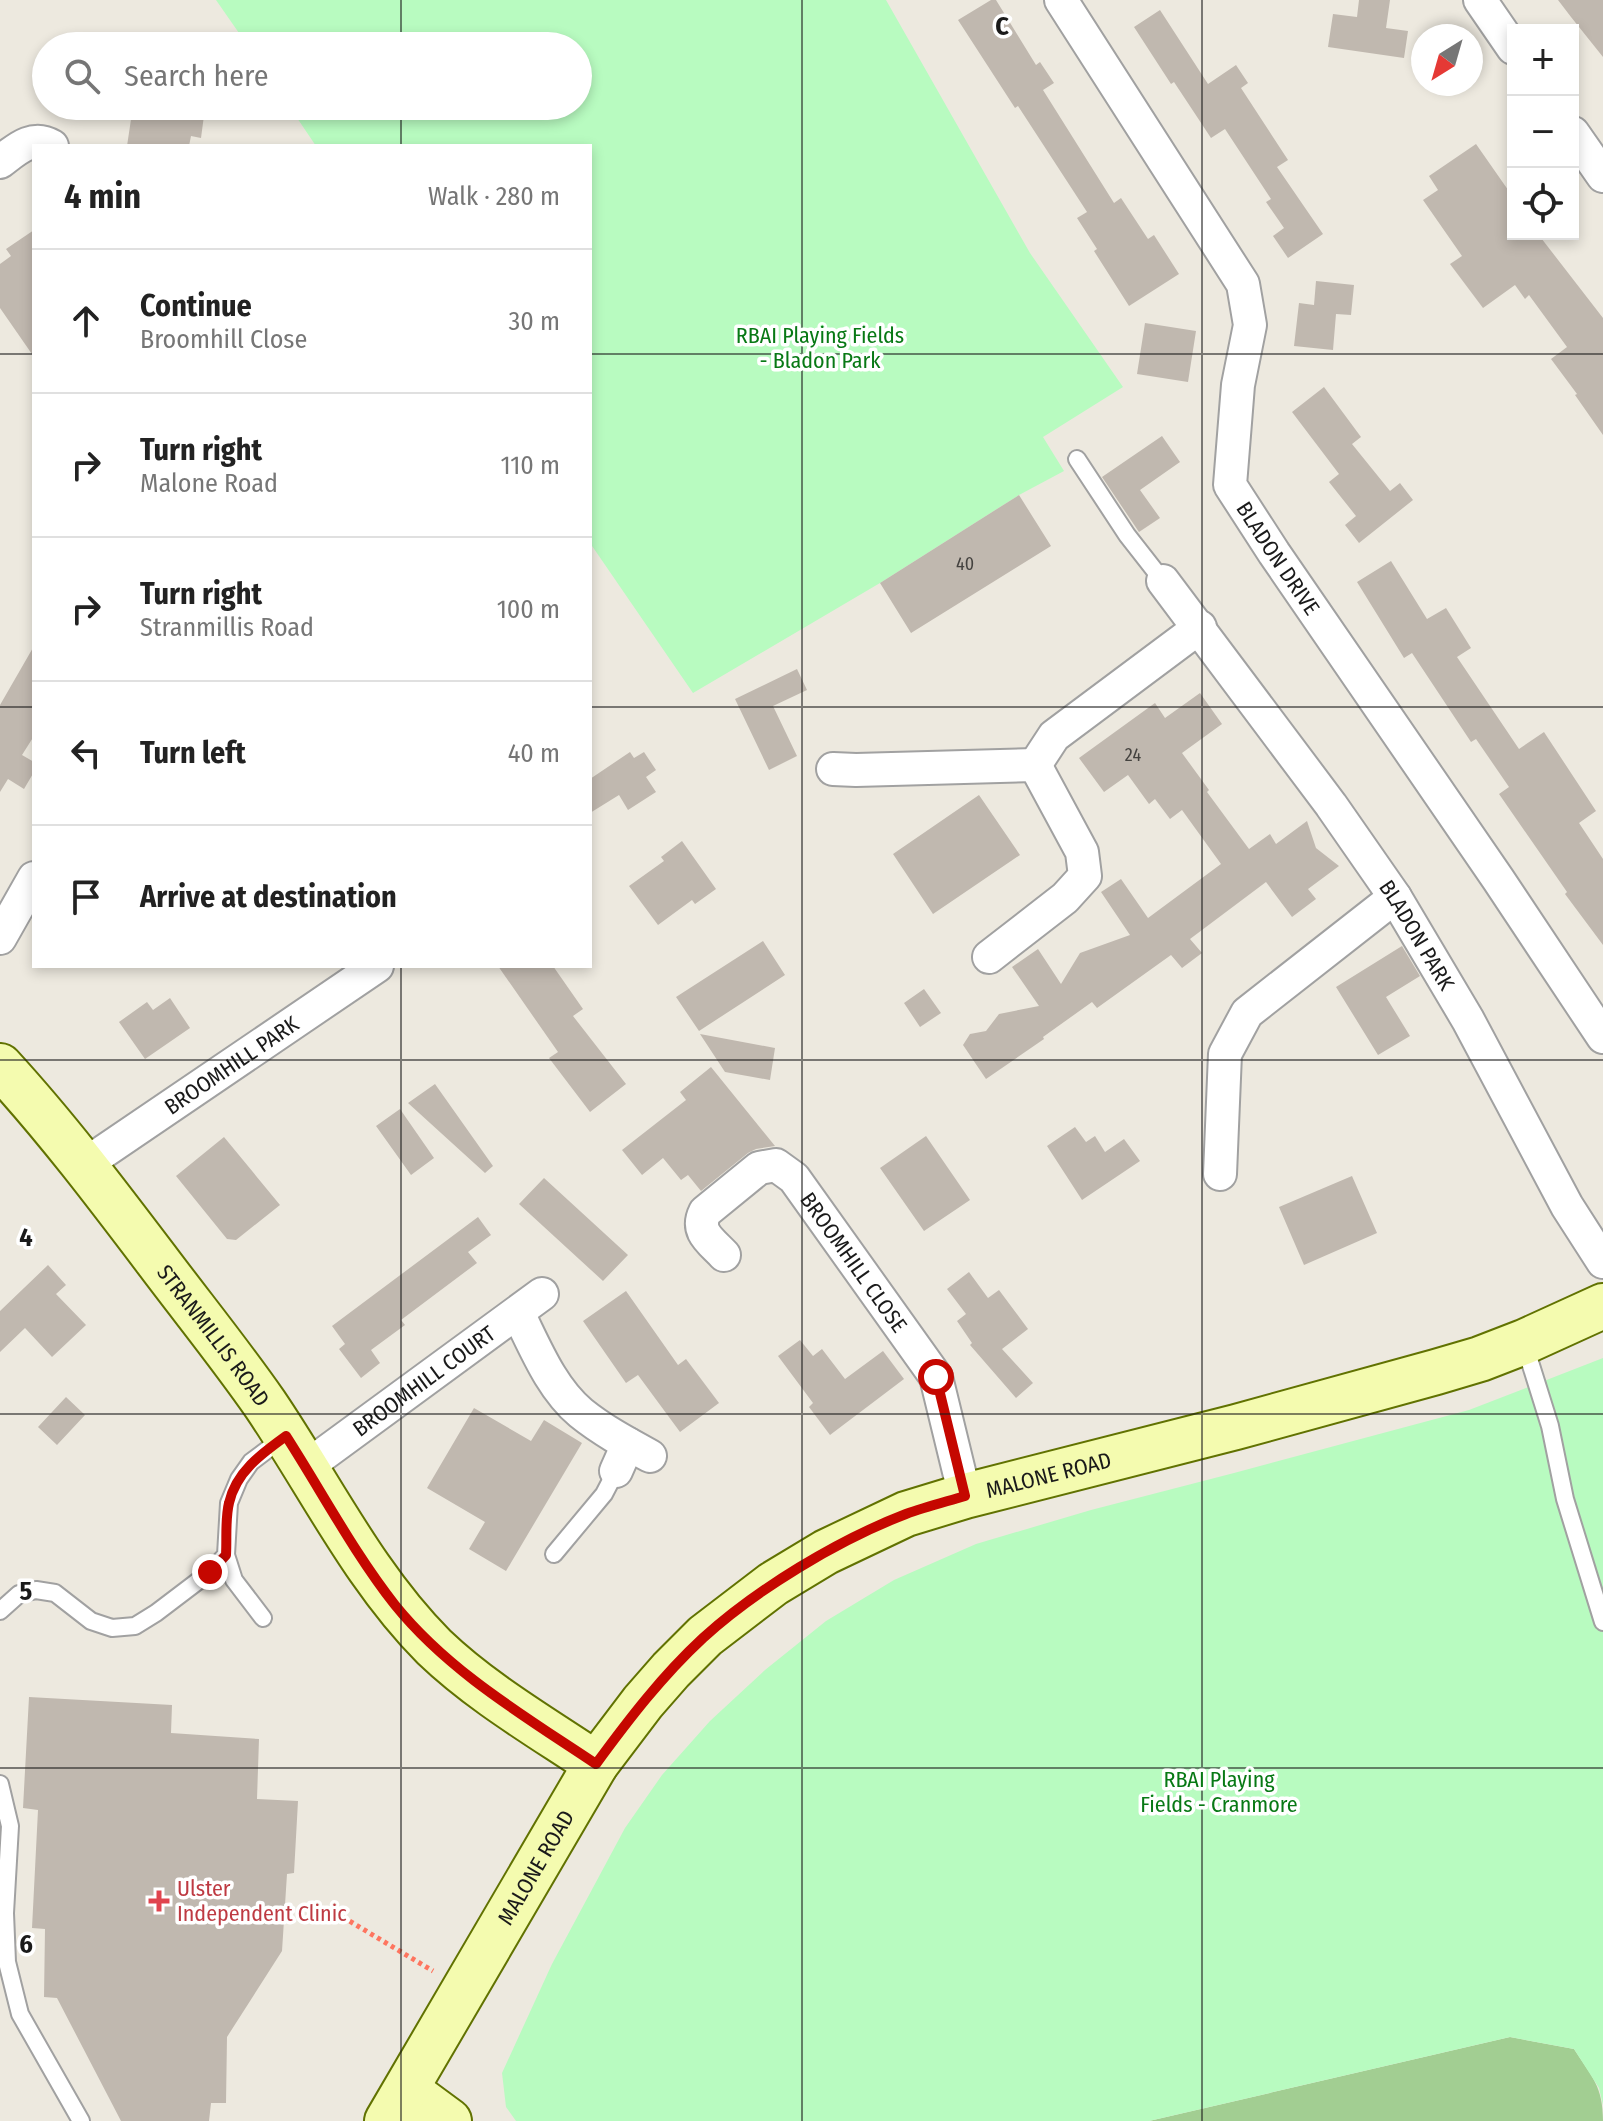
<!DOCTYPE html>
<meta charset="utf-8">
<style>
body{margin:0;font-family:"Fira Sans Condensed",sans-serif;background:#f6f6f6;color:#222}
.controls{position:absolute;right:24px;top:24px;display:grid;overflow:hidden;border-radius:0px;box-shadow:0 4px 12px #0003}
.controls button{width:72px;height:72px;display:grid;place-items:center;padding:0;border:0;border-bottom:2px solid #e0e0e0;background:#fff;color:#222;font:40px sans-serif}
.compass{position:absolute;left:1411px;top:24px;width:72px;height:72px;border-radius:50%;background:#fff;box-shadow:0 4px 12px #0003;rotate:217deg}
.stop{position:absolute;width:24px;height:24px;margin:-18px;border:6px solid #c50700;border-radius:50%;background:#fff}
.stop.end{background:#c50700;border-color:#fff;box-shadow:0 2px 8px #0008}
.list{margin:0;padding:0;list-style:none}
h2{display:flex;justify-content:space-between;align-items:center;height:104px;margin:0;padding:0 32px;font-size:34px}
h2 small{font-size:26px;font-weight:400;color:#767676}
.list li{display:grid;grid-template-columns:52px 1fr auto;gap:24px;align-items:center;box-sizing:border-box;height:144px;padding:0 32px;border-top:2px solid #e0e0e0}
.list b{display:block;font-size:30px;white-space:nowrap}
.list p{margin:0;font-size:26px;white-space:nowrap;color:#767676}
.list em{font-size:26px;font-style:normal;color:#767676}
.icon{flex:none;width:44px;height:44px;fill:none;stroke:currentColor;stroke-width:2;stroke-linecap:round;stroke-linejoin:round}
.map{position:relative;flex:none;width:1603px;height:2121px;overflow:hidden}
.search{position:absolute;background:#fff;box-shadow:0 4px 12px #0003;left:32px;top:32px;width:560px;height:88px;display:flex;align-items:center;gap:20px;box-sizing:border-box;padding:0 28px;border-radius:44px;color:#767676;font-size:30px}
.panel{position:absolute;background:#fff;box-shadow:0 4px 12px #0003;left:32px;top:144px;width:560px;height:824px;border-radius:0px}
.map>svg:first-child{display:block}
</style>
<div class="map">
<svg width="1603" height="2121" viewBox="0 0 1603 2121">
<rect width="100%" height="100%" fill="#ede9df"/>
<path fill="#a2ce92" d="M1510 2037 1574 2049C1592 2077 1603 2086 1603 2121H1149Z"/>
<path fill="#b8fbc0" d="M216 0H886L1030 253 1123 387 1043 437 1064 471 1019 495 880 583 693 693 590 543V146H316L289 106H578V46H248Z
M1603 1358V2105L1599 2088 1574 2049 1510 2037 1149 2121H516L506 2107 502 2073 552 1964 625 1828 662 1775 710 1721 765 1670 826 1621 894 1580 976 1544 1091 1510 1234 1473 1469 1410Z"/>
<path fill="#c0b8af" d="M991 0H996L1036 65 1040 62 1054 83 1043 90 1114 203 1121 198 1148 239 1154 235 1179 274 1129 306 1094 251 1097 249 1077 218 1087 212 1018 106 1015 108 958 20Z
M1359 0H1390L1386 28 1408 31 1404 58 1328 47 1333 14 1357 17Z
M1558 0H1603V57L1571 17Z
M1160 10 1208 84 1236 65 1248 83 1241 88 1288 160 1277 167 1323 234 1288 258 1273 236 1284 228 1266 202 1271 199 1225 129 1211 138 1174 82 1171 84 1134 27Z
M133 106H190L205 108 201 138 191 136 189 146H127Z
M1476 144 1513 197V234H1538L1603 318V435L1575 395 1577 394 1551 359 1567 347 1529 295 1525 299 1515 285 1483 308 1450 264 1462 256 1423 200 1438 190 1429 176Z
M34 230V357L0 308V264L11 256 6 249Z
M1316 281 1354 285 1351 315 1336 314 1333 350 1294 346 1299 303 1314 305Z
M1145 323 1196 331 1188 382 1137 374Z
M1324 387 1361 437 1352 444 1390 491 1400 483 1413 500 1359 543 1345 525 1356 516 1329 482 1339 474 1292 412Z
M1162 436 1180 462 1140 490 1160 518 1139 532 1102 477Z
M1019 495 1051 546 911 633 880 583Z
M1391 561 1427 619 1446 608 1471 648 1457 657 1519 749 1544 732 1596 811 1579 823 1603 859V945L1565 894 1567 892 1499 794 1509 787 1476 739 1471 742 1412 653 1404 658 1357 582Z
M34 646V736L22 755 34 762V772L24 789 8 779 0 792V705Z
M797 669 807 690 773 706 797 756 769 770 735 699Z
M1200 693 1222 724 1182 753 1209 790 1207 792 1249 849 1270 834 1276 844 1307 821 1316 848 1339 866 1308 889 1316 899 1292 917 1266 882 1190 939 1202 953 1182 968 1171 955 1097 1008 1092 1002 1043 1037 1044 1039 986 1079 963 1045 970 1034 986 1031 999 1014 1039 1006 1012 967 1038 949 1061 984 1080 953 1130 935 1101 892 1121 879 1148 918 1221 864 1182 810 1170 819 1155 799 1149 804 1128 775 1104 792 1079 758 1155 703 1165 718Z
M630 752 634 758 644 752 656 770 646 777 656 792 628 810 619 795 590 813V779Z
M979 795 1020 855 933 914 893 854Z
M682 841 716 889 695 904 692 900 658 925 629 886 664 861 661 857Z
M763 941 785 975 699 1031 676 997Z
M1402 946 1420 976 1386 997 1410 1036 1378 1055 1336 987Z
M498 966H553L583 1009 573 1016 626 1084 590 1112 549 1058 558 1052Z
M924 989 941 1013 920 1027 904 1003Z
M170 998 190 1028 145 1059 119 1022 147 1002 153 1010Z
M700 1034 775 1048 770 1080 725 1072Z
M711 1067 775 1146 756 1149 748 1153 701 1191 688 1175 681 1180 663 1158 642 1175 622 1150 686 1100 680 1092Z
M435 1084 493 1166 485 1173 408 1103Z
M400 1109 434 1158 411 1175 376 1126Z
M1075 1127 1086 1142 1095 1136 1105 1152 1124 1139 1140 1161 1082 1200 1047 1146Z
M926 1136 970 1200 924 1231 880 1168Z
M224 1137 280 1205 236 1240 227 1239 176 1176Z
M1352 1176 1377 1233 1304 1265 1279 1207Z
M544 1178 628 1255 603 1281 519 1204Z
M478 1217 491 1235 468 1252 477 1263 401 1320 405 1325 371 1350 380 1363 361 1378 339 1349 345 1344 332 1326Z
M48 1265 66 1285 56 1294 86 1325 52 1357 25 1328 0 1352V1311Z
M969 1272 988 1298 999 1290 1028 1329 1002 1349 1033 1383 1016 1398 970 1345 972 1343 957 1321 966 1314 947 1289Z
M626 1291 678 1365 686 1359 719 1403 680 1432 638 1375 626 1383 583 1321Z
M800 1340 813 1356 822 1349 845 1379 883 1351 904 1379 830 1435 809 1407 813 1403 778 1356Z
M66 1397 85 1415 57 1445 38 1427Z
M474 1408 531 1441 544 1420 582 1443 506 1571 469 1549 485 1522 427 1488Z
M29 1697 172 1705 171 1733 259 1739 257 1799 298 1801 294 1873 287 1874 282 1951 227 2037 226 2103H211L209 2121H121L57 1998 44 1997 45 1929 32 1928 38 1810 23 1808Z"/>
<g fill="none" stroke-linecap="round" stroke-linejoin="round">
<g stroke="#a1a1a1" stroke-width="20">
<path id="lane" d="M1077 459 1127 535 1163 581
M1524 1343 1550 1426 1565 1499 1603 1622
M554 1554 604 1494 616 1471
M0 1611 19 1594 36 1590 55 1593 91 1621 112 1628 135 1626 156 1613 210 1572 226 1555
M263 1618 234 1580 226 1555 229 1503 239 1479 251 1462 284 1437
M0 1784 10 1826 5 1913 7 1962 20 2014 81 2121"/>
</g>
<g stroke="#a1a1a1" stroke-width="36">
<g id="street">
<path id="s1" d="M1061 0 1243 284 1250 325 1238 385 1230 485 1274 553 1498 879 1603 1037"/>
<path d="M1480 0 1513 48"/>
<path d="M1573 133 1603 176"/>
<path d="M0 162C16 150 32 134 52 146"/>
<path id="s2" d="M1163 581 1331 805 1395 897 1468 1020 1567 1206 1603 1262"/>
<path d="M1035 765 1054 736 1200 627"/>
<path d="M833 769 856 770 1035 765"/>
<path d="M0 938 34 878"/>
<path d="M989 957 1065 898 1085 876 1082 852 1035 765"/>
<path id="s3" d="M84 1165 377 966"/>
<path d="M1220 1174 1225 1054 1247 1013 1395 897"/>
<path id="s4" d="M724 1255C711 1241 695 1232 705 1212L759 1168 776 1165 794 1178 936 1377 965 1496"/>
<path d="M518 1313C535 1347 551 1388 581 1413 602 1430 626 1443 650 1456"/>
<path id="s5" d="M306 1467 542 1294"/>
<path d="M616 1471 628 1444"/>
</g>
</g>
<g stroke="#617201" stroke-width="48">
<g id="secondary">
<path id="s6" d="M0 1066C56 1127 106 1193 156 1259 192 1307 231 1355 265 1404 320 1485 364 1577 434 1647 482 1693 541 1727 596 1764"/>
<path d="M407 2090 449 2121"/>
<path id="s7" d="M387 2121 596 1764 643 1702 671 1670 705 1636 773 1584 826 1552 906 1514 965 1496 1236 1427 1436 1372 1480 1359 1524 1342 1603 1306"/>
</g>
</g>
<path stroke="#fe755f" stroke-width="5" stroke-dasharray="4 4" stroke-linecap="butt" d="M336 1913 433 1971"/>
<use href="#lane" stroke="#fff" stroke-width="16"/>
<use href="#street" stroke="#fff" stroke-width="32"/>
<use href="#secondary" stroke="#f4fbaf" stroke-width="44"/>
</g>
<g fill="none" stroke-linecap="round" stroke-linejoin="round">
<path stroke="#c50700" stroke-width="10" d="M210 1572 226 1555C227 1538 225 1519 229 1503 236 1472 261 1454 286 1436 322 1492 354 1553 395 1605 449 1672 526 1717 596 1764 629 1719 662 1676 703 1638 757 1589 838 1540 906 1514 925 1507 945 1502 965 1496L936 1377"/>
</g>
<path fill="none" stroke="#1a1a1a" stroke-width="2" stroke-opacity="0.55" d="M401 0V46M802 0V2121M1202 0V2121M401 106V146M0 354H34M590 354H1603M0 707H34M590 707H1603M401 966V2121M0 1060H1603M0 1414H1603M0 1768H1603"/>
<path fill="#e0444e" stroke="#fff" stroke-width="3" d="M155 1889h8v8h8v8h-8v8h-8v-8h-8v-8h8z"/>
<g text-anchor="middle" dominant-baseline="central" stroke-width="7" stroke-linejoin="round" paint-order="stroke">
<g font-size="18" fill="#44423f">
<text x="965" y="564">40</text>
<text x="1133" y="755">24</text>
</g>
<g font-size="22" fill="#087915" stroke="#fff">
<text x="820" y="335">RBAI Playing Fields<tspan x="820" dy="25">- Bladon Park</tspan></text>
<text x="1219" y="1779">RBAI Playing<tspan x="1219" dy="25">Fields - Cranmore</tspan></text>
</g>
<g font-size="22" fill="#1a1a1a" stroke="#fff">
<text stroke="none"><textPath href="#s1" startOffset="628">BLADON DRIVE</textPath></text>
<text stroke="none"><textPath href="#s2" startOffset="436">BLADON PARK</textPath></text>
<text stroke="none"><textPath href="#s3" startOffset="178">BROOMHILL PARK</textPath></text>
<text stroke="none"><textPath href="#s4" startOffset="264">BROOMHILL CLOSE</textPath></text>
<text stroke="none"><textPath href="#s6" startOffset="344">STRANMILLIS ROAD</textPath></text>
<text stroke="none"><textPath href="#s5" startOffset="146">BROOMHILL COURT</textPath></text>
<text stroke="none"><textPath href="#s7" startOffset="966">MALONE ROAD</textPath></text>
<text stroke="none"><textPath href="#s7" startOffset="294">MALONE ROAD</textPath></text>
</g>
<g font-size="22" fill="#be3a42" stroke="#fff" text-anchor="start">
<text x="177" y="1888">Ulster<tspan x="177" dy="25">Independent Clinic</tspan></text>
</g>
</g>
<g font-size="26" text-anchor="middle" font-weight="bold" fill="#1a1a1a" stroke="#fff" stroke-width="7" stroke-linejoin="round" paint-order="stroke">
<text x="1002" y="35">C</text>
<text x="26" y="1246">4</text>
<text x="26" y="1600">5</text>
<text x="26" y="1953">6</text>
</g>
</svg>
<div class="controls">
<button>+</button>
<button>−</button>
<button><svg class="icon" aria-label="locate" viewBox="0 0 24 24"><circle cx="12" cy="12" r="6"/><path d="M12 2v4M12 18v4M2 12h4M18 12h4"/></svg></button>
</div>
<svg class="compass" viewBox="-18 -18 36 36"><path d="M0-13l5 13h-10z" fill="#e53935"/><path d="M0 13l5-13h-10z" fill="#767676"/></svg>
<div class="stop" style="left:936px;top:1377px"></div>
<div class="stop end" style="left:210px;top:1572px"></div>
<div class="search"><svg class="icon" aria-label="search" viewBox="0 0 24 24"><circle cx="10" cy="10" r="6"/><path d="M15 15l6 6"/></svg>Search here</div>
<section class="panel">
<h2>4 min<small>Walk · 280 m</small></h2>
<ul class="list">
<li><svg class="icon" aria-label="ahead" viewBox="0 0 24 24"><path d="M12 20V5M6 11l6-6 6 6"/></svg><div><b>Continue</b><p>Broomhill Close</p></div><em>30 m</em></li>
<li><svg class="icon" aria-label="right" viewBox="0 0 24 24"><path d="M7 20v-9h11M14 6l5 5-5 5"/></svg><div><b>Turn right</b><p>Malone Road</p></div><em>110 m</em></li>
<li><svg class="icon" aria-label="right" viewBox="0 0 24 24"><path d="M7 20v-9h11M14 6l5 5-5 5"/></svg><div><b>Turn right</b><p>Stranmillis Road</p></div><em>100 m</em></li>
<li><svg class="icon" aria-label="left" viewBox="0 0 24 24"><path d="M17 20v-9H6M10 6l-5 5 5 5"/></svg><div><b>Turn left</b></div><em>40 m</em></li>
<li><svg class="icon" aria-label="arrive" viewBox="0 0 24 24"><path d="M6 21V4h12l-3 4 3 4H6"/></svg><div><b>Arrive at destination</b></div></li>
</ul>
</section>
</div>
